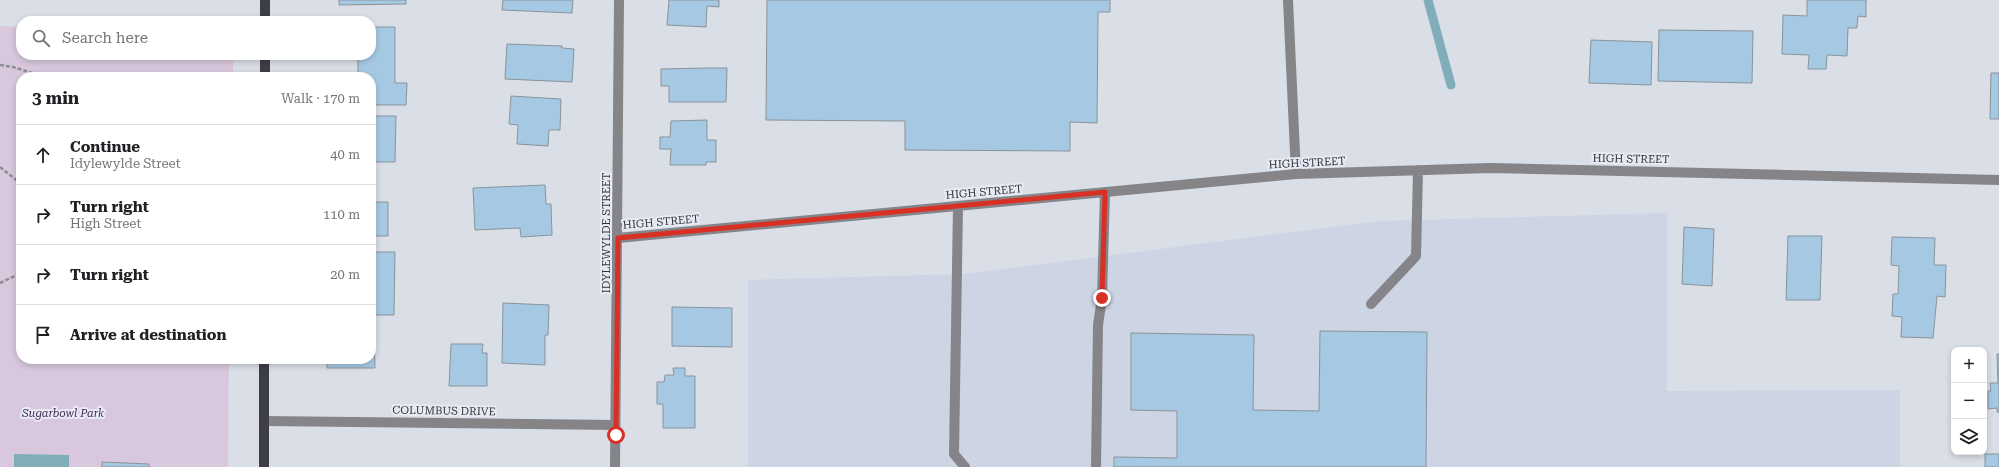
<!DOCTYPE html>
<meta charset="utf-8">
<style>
body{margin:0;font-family:"Roboto Serif",serif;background:#f6f6f6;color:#202124}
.controls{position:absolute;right:12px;bottom:12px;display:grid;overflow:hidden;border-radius:8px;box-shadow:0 2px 6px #0003}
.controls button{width:36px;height:36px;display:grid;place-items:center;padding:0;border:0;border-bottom:1px solid #e0e0e0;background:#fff;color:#202124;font:20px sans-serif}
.stop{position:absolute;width:12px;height:12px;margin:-9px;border:3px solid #d93025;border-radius:50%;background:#fff}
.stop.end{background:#d93025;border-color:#fff;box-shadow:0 1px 4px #0008}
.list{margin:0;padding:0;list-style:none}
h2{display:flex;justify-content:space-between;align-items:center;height:52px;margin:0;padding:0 16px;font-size:17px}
h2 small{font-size:13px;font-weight:400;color:#757577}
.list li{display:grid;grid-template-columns:26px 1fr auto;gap:12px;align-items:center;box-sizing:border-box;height:60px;padding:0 16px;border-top:1px solid #e0e0e0}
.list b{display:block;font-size:15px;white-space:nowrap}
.list p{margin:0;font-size:13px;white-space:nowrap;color:#757577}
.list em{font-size:13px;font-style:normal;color:#757577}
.icon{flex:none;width:22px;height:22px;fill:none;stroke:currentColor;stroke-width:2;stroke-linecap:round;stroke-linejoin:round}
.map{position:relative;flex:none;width:1999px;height:467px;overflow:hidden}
.search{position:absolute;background:#fff;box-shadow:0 2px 6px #0003;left:16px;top:16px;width:360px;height:44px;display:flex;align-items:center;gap:10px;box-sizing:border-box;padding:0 14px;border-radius:16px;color:#757577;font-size:15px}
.panel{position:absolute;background:#fff;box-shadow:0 2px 6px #0003;left:16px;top:72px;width:360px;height:292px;border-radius:16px}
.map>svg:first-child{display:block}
</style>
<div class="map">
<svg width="1999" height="467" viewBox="0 0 1999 467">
<rect width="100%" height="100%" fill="#dadee7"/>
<path fill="#cdd4e4" d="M1667 213V391L1900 390V467H748V280L963 274 1381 221Z"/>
<path fill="#d9c8dd" d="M0 26 21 27V55H233V77H21V359H229L228 467H0Z"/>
<path fill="#7faeb9" d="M14 454 69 455V467H14Z"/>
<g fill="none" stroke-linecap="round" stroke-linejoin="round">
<path stroke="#7faeb9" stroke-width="9" d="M1428 0 1451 85"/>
</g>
<path fill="#a6c9e3" stroke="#8b9399" d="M339 0H406V4L339 5Z
M503 0H573L572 13 502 10Z
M669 0H719V7L707 6 706 27 667 25Z
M767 0H1110V12H1098L1097 123 1070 122V151L905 150V121L766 120Z
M1807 0H1866V17L1858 16 1857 28H1848L1847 56 1827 55 1826 69H1808L1809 55 1782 54 1783 15 1807 16Z
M371 27H395V83H407L406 105H371V77H323V75L358 76V55H371Z
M1659 30 1753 31 1752 83 1658 81Z
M1591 40 1652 42 1651 85 1589 83Z
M507 44 562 46V48L574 49 572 82 505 79Z
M707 68H727L726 102H669V86H661V69Z
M1991 73H1999V119H1990Z
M511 96 561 99 560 130H549L548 146 517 144 518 125 509 124Z
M371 116H396L395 162H371Z
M707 120V140H716V162H706V165H670L671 149H660V137H670L671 121Z
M545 185 546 204H551L552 235 521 237 520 228 475 230 473 188Z
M371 202H388V236H371Z
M1684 227 1714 229 1712 286 1682 284Z
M1788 236H1822L1820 300H1786Z
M1892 237 1935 238 1934 265H1946L1945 297 1937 296 1933 338 1901 337 1902 317 1892 316 1893 294H1898L1899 266 1891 265Z
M371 252H395L394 315H371Z
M503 303 549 305 548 335H545V365L502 363Z
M672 307 732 308V347L672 346Z
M371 330H374L375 368H327V359H371Z
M1320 331 1427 332 1426 467H1114V457L1177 458V411L1131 410V333L1254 335 1253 410 1319 411Z
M451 344H483L482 353H487V386H449Z
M1997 354H1999V412H1997V408L1988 409V391H1991L1990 383H1998Z
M673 368H685V376H695V428H663V404H657V382H664L665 375H674Z
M1985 454H1999V467H1985Z
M102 462 149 464V467H102Z"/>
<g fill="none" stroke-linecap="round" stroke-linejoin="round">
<path stroke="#8b8e94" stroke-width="2.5" stroke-dasharray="4 2" stroke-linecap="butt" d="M0 65 13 67 45 77
M0 167 21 184
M0 283 21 273"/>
<path stroke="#858589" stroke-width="10" d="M1288 0 1296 174
M958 206 954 454 965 467
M618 238 1296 174 1490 168 1999 180
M1371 304 1416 256 1418 170
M264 421 615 425 616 433
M615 467 619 0
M1096 467 1098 325 1102 298 1105 192"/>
<path stroke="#3f3e44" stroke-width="10" d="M265 21V0
M265 77V55
M264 467V359"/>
</g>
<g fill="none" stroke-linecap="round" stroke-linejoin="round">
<path stroke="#d93025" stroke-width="5" d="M616 435 618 238 1105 192 1102 298"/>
</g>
<g text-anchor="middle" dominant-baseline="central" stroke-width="4" stroke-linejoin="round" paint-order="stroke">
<g font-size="11" fill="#343539" stroke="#e7ebf5">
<text transform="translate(1631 159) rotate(1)">HIGH STREET</text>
<text transform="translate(1307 163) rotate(-3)">HIGH STREET</text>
<text transform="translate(984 192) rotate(-5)">HIGH STREET</text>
<text transform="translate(661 222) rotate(-5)">HIGH STREET</text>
<text transform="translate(606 233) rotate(-90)">IDYLEWYLDE STREET</text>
<text transform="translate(444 411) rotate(1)">COLUMBUS DRIVE</text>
</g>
<g font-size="11" font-style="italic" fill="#482751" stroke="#e7ebf5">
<text x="63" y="413">Sugarbowl Park</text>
</g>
</g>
</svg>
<div class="controls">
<button>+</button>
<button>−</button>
<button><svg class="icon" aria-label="layers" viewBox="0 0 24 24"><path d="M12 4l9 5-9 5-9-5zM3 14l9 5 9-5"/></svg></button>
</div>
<div class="stop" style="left:616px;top:435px"></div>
<div class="stop end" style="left:1102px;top:298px"></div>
<div class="search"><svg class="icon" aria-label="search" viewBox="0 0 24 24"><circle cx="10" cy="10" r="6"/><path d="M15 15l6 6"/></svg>Search here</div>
<section class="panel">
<h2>3 min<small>Walk · 170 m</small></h2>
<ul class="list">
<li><svg class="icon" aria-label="ahead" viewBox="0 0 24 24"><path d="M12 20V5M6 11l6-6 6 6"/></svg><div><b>Continue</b><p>Idylewylde Street</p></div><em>40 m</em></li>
<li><svg class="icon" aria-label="right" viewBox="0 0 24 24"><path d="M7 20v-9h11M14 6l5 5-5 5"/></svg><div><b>Turn right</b><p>High Street</p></div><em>110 m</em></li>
<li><svg class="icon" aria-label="right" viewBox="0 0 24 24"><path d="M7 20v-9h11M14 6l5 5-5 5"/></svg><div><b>Turn right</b></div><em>20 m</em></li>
<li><svg class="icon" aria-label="arrive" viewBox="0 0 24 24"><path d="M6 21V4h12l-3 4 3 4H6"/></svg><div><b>Arrive at destination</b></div></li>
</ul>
</section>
</div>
